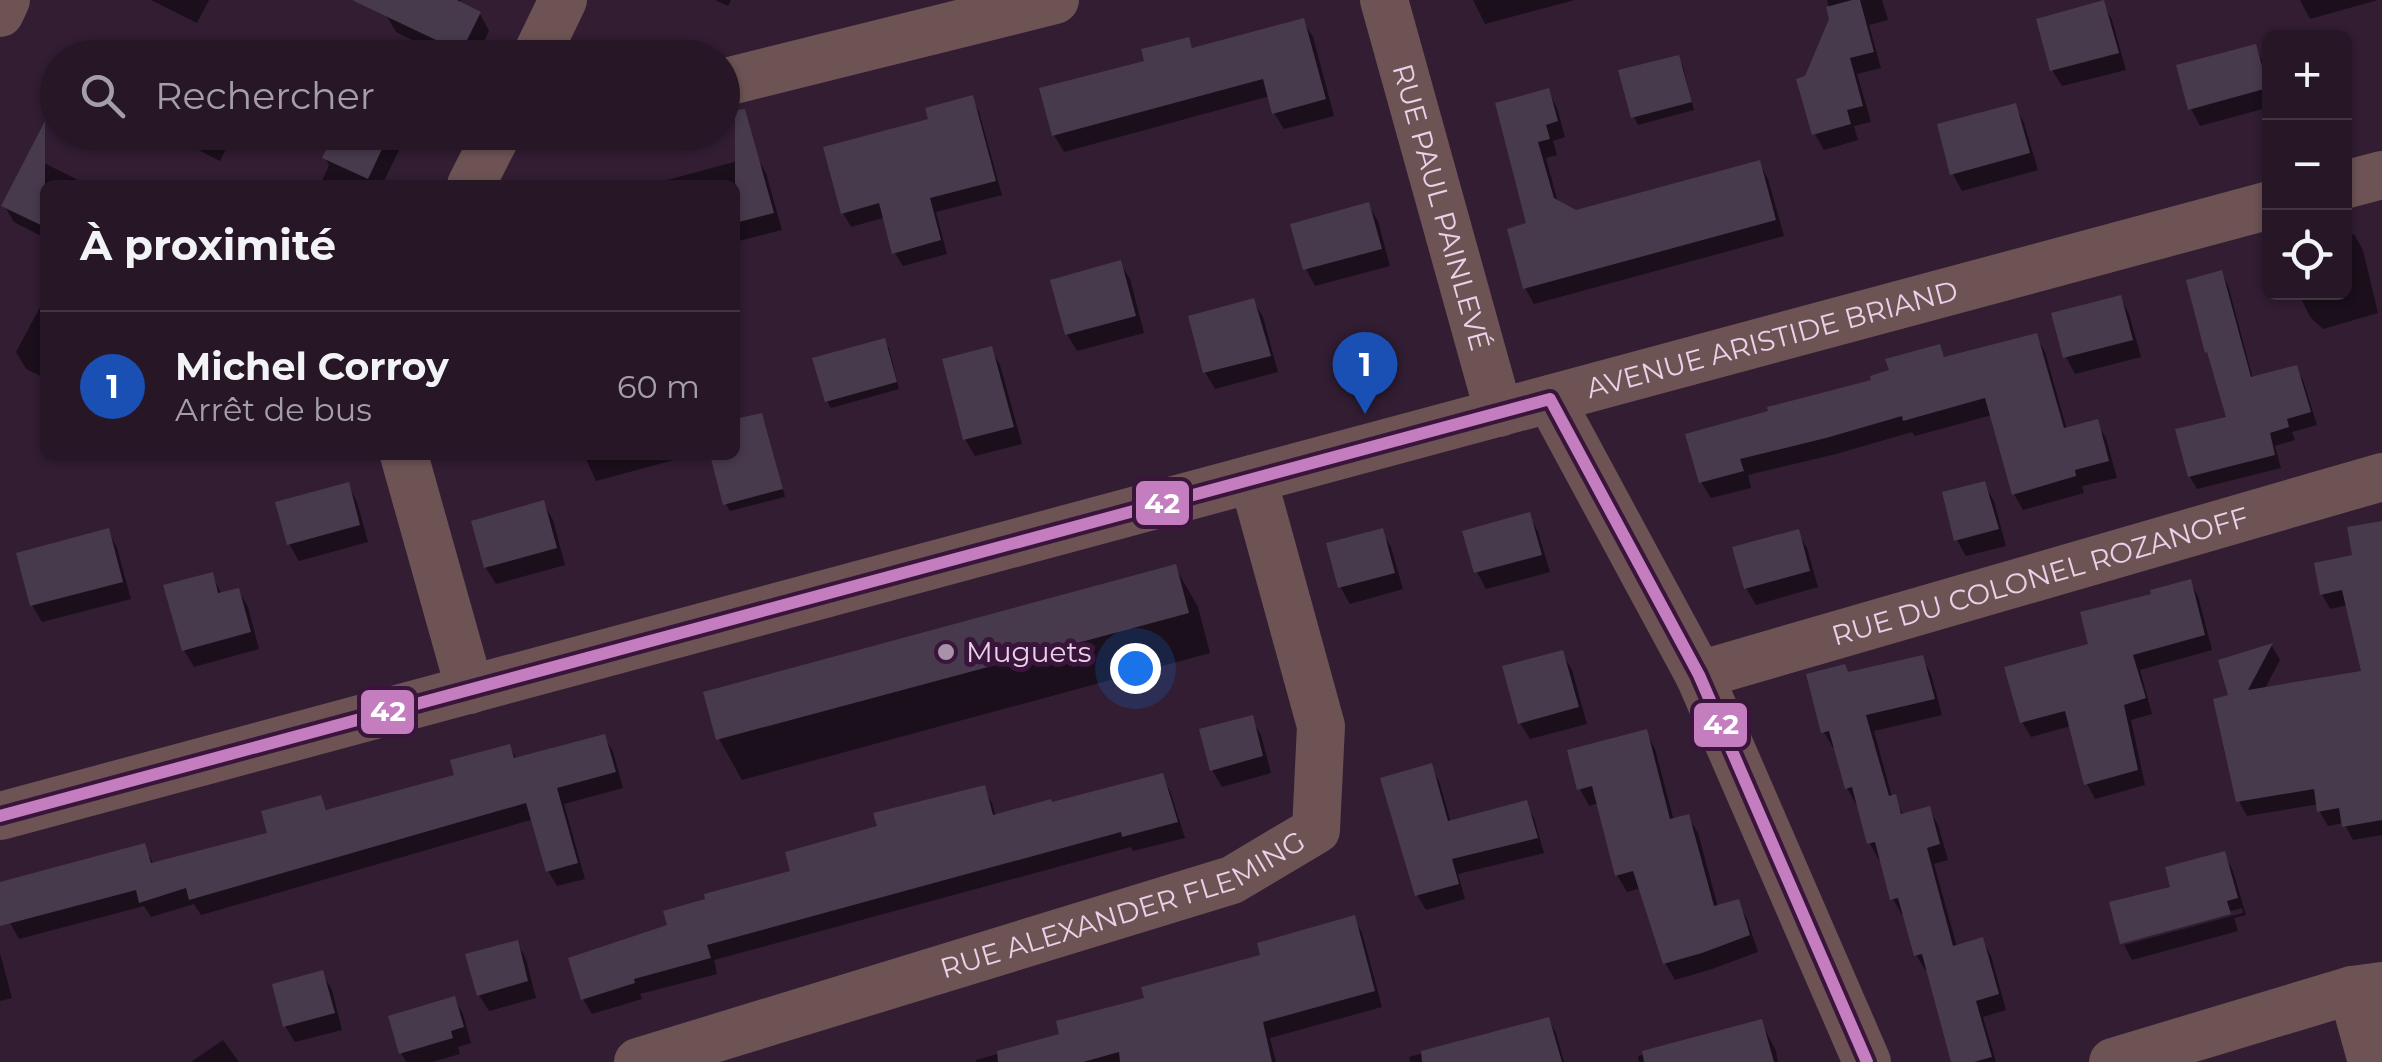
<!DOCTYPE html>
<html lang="fr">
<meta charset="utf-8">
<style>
body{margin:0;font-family:Montserrat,sans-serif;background:#2e1f2e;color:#f1f3f6}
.controls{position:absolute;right:30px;top:30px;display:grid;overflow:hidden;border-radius:15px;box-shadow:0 2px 8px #0004}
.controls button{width:90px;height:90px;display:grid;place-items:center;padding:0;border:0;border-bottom:2px solid #423543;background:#261626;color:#f1f3f6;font:50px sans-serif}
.you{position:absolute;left:1135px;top:668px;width:35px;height:35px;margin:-25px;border:8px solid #fff;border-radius:50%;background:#1a73e8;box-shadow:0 0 0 15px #1a73e833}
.badge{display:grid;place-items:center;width:65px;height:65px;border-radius:50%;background:#a992a9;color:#fff;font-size:32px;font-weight:700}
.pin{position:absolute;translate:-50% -82px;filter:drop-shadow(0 2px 5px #0008)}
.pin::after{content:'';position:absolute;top:52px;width:35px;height:30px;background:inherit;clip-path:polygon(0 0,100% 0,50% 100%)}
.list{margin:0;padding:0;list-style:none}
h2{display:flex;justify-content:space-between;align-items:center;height:130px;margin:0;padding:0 40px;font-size:42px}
h2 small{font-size:32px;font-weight:400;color:#a49fa7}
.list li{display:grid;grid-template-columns:65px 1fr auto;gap:30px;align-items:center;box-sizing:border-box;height:150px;padding:0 40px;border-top:2px solid #423543}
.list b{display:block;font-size:38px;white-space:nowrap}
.list p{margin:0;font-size:32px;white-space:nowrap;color:#a49fa7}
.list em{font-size:32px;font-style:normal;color:#a49fa7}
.icon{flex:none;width:55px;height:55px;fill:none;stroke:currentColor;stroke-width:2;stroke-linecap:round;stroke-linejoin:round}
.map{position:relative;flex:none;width:2382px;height:1062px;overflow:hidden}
.search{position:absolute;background:#261626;box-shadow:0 2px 8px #0004;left:40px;top:40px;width:700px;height:110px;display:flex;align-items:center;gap:25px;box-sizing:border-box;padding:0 35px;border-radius:55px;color:#a49fa7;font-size:38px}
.panel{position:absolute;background:#261626;box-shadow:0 2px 8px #0004;left:40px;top:180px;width:700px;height:280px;border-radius:15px}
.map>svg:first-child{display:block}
</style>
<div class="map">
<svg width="2382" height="1062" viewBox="0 0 2382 1062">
<rect width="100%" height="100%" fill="#321d33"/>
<path fill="#0007" d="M151 0H209L197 23Z
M393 0H461L459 4 480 14 489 31 476 58H449L396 32 386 15Z
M715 0H731L728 6Z
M1473 0H1575L1485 24Z
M1827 0H1882L1888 20 1869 25 1881 68 1857 74 1871 122 1854 126 1858 140 1824 150 1815 134 1807 78 1832 19Z
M2300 0H2378L2310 19Z
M2103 3 2112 20 2126 70 2062 86 2052 70Z
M1303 21 1313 37 1334 116 1284 129 1274 113 1270 96 1064 152 1054 135 1147 62 1188 40 1194 50Z
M2255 47 2264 64 2270 83V107L2200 126 2191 109Z
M1678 58 1683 66 1694 110 1638 125 1634 117Z
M1548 91 1557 108 1565 137 1553 141 1557 155 1546 158 1558 203 1576 212 1759 163 1768 179 1784 236 1534 304 1525 288 1529 225 1498 104Z
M971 98 979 112 1002 195 936 212 947 254 903 266 895 253 886 217 851 227 843 213 931 120Z
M2015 106 2024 123 2038 170 1962 191 1953 174Z
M163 132H234L220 161Z
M338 132H395L402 144 382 185H320L329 165 325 158Z
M30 156 88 185H45V238L14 222 4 205Z
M756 156 766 173 782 230 735 242V185H649Z
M1368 205 1378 221 1390 266 1315 286 1306 269 1294 225Z
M2354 234 2363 250 2378 313 2323 329 2310 317 2298 292H2344V237Z
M1120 263 1130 279 1144 333 1077 351 1067 334Z
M2221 273 2228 285 2253 379 2296 368 2303 380 2317 425 2292 432 2295 440 2275 446 2281 468 2197 489 2190 477 2178 431 2229 418 2213 362 2207 352 2189 282Z
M2120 297 2129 314 2141 357 2075 374 2066 357Z
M1253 301 1263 317 1278 372 1215 389 1205 372 1191 318Z
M40 307 45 309V378L26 369 16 352Z
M2036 336 2045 352 2067 430 2096 422 2106 438 2117 478 2082 486 2084 493 2023 510 2014 494 1992 415 1915 436 1912 432 1836 454 1748 475 1751 488 1711 498 1701 482 1688 436 1874 382 1939 347 1946 359Z
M884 341 889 348 899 389 831 408 827 401Z
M991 349 1000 365 1022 444 975 456 965 439 945 361Z
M761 415 765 423 785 497 730 511 726 504 712 455H735V422Z
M584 455H673L674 460 596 481Z
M1984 484 1994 501 2006 546 1966 556 1957 540Z
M348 485 357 502 368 542 299 561 289 544Z
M543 503 553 520 565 565 496 584 486 568 474 522Z
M1529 515 1538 532 1550 572 1486 589 1477 572 1465 533Z
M2382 523V835L2353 840 2344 823 2328 826 2320 812 2319 804 2247 816 2239 801 2231 697 2221 661 2272 646 2280 660 2264 690 2364 674 2348 605 2330 609 2322 594Z
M108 531 117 548 131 599 42 622 32 605Z
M1381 531 1391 547 1403 589 1350 604 1341 588 1329 545Z
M1797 532 1807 548 1818 587 1756 605 1746 588Z
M1175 567 1198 607 1210 653 742 780 719 739 706 694Z
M212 575 222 595 238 590 248 607 259 649 194 667 184 650Z
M2190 582 2198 596 2212 650 2140 670 2152 714 2131 720 2145 785 2095 799 2087 784 2071 726 2031 737 2022 722 2154 596Z
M1562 653 1572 670 1587 724 1530 739 1520 723Z
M1922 658 1931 674 1942 715 1874 731 1892 797H1894L1904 816 1929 809 1938 825 1948 860 1934 864 1957 947 1982 940 1991 956 2006 1010 1983 1017 1996 1062H1954L1929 970 1926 971 1916 955 1905 914 1902 915 1893 899 1882 859 1879 860 1870 844 1859 803 1856 804 1847 788 1836 747 1833 748 1824 732 1809 676 1849 675Z
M1251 718 1261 735 1271 773 1222 787 1212 770Z
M1646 732 1655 749 1674 821 1688 817 1698 833 1718 907 1737 902 1747 919 1758 952 1712 969 1675 980 1665 963 1641 888 1627 892 1617 875 1599 803 1589 806 1580 789Z
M604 736 613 752 623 788 564 804 585 879 557 886 548 871 534 819 201 915 194 904 151 917 144 906 19 939 10 923 0 885 144 846 154 865 270 834 320 798 328 812 457 777 509 746 517 760Z
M1430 766 1439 781 1451 823 1526 803 1534 818 1544 853 1458 874 1465 899 1426 910 1417 895Z
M1162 776 1170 791 1185 838 1133 851 1131 847 714 960 717 974 640 994 642 999 592 1014 583 999 670 927 793 872 880 828 983 788 992 803 996 817Z
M2224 854 2233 871 2246 915 2234 918 2238 931 2132 960 2124 945 2243 913 2242 908 2123 940V944L2112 904 2173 888Z
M1354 918 1362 933 1382 1007 1270 1038 1276 1062H976V1060L1062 1036 1147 1000 1263 957Z
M517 942 526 959 536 998 489 1011 479 995Z
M0 953 12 998 0 1001Z
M322 973 332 990 342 1030 295 1042 285 1026Z
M454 998 463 1014 471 1043 458 1047 460 1054 432 1062H406L401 1053Z
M1548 1020 1556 1033 1564 1062H1410L1409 1057Z
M1761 1022 1776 1051 1778 1062H1639L1638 1056Z
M223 1040 239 1062H191Z"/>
<path fill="#483a4d" d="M352 0H457L481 12 461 52Z
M1852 0H1860L1874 52 1850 58 1863 106 1847 110 1851 124 1812 135 1796 79 1805 76 1829 19 1826 7Z
M2104 0 2119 53 2050 71 2036 19Z
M1304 18 1326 99 1272 114 1263 79 1052 136 1039 88 1144 61 1141 49 1189 37 1192 48Z
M2256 44 2268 88 2188 110 2176 65Z
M1679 55 1692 102 1631 118 1618 70Z
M1549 88 1558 121 1546 125 1550 139 1538 142 1554 198 1576 210 1760 160 1776 220 1523 289 1507 229 1526 223 1495 103Z
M973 95 996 181 930 198 941 240 892 254 879 203 841 214 823 147 928 119 925 108Z
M2016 103 2030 153 1950 175 1937 124Z
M745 109 774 213 735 223V110Z
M45 121V227L1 206Z
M335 132H390L368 179 322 158Z
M1369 202 1382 249 1303 270 1290 224Z
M1121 260 1136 316 1065 335 1050 280Z
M2222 270 2251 377 2297 365 2311 412 2287 419 2289 427 2270 433 2275 455 2188 477 2175 429 2226 417 2207 352 2205 353 2186 280Z
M2121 295 2133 340 2063 358 2051 313Z
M1254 298 1271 356 1203 373 1188 316Z
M2037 333 2064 428 2098 419 2109 461 2075 470 2076 476 2012 495 1985 398 1903 421 1902 416 1826 438 1740 459 1744 471 1699 483 1685 434 1768 411 1767 407 1871 380 1870 376 1889 370 1885 359 1940 344 1944 357Z
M885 338 897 382 825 402 812 358Z
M992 346 1014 427 963 440 942 359Z
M762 413 783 489 723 505 710 455H735V419Z
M1985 481 1999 529 1954 541 1942 492Z
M349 482 360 525 287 545 275 502Z
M544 500 557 548 484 568 471 521Z
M1530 512 1542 555 1474 573 1462 531Z
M2382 521V820L2342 827 2339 808 2317 812 2314 789 2236 802 2213 699 2228 695 2218 660 2273 643 2248 690 2361 671 2342 590 2320 595 2314 563 2352 555 2347 527Z
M109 528 123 582 30 606 16 553Z
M1383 528 1395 573 1338 588 1326 543Z
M1799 529 1810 571 1744 589 1732 547Z
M1176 564 1189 613 716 740 703 692Z
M213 572 218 593 239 588 251 632 182 651 163 585Z
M2191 579 2205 635 2133 655 2146 698 2124 705 2138 770 2084 785 2065 711 2020 723 2004 667 2088 644 2080 612 2151 594 2150 590Z
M1563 650 1579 707 1518 724 1502 666Z
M1923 655 1935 699 1866 715 1889 796 1896 794 1901 814 1930 806 1940 844 1927 848 1953 946 1983 937 1999 994 1976 1001 1992 1057 1974 1062H1951L1922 954 1914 956 1898 898 1890 900 1875 842 1867 844 1852 787 1845 789 1829 731 1821 733 1806 674 1845 664 1848 672Z
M1253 715 1263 756 1210 771 1199 729Z
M1647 729 1670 819 1689 814 1714 906 1739 899 1750 935 1702 953 1663 964 1633 871 1615 876 1592 786 1577 790 1567 750Z
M605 734 616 772 557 788 578 863 546 872 526 803 189 900 186 888 139 903 136 890 0 926V882L145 843 151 863 267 833 261 811 321 795 326 810 454 775 450 760 510 744 514 758Z
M1432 763 1448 821 1527 800 1538 838 1452 859 1459 884 1415 896 1380 778Z
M1163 773 1178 822 1122 837 1121 832 707 945 711 958 634 979 635 983 581 1000 568 958 667 925 663 911 705 899 704 894 790 871 785 852 877 826 873 813 985 785 993 815 1051 799 1052 802Z
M2225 851 2238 898 2227 901 2231 914 2120 944 2109 902 2170 887 2165 867Z
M1355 915 1375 991 1263 1022 1272 1062H1120L1119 1052 1083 1062H998L997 1051 1059 1034 1056 1021 1144 998 1141 987 1260 955 1257 943Z
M518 940 528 981 477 996 465 954Z
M323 970 335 1013 283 1027 272 984Z
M455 996 464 1027 451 1031 453 1038 399 1054 388 1016Z
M1549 1017 1562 1062H1422L1421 1051Z
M1762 1019 1774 1062H1644L1642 1051Z"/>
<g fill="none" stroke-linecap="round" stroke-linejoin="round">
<g stroke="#6d5354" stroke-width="48">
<path id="s1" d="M1384 0 1499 413"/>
<path d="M0 13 6 0"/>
<path d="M535 58 563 0"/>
<path d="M722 83 1055 0"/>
<path d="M471 185 498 132"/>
<path d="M2344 185 2382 175"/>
<path d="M1550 399 1699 675 1867 1062"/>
<path d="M404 455 470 690"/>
<path id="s2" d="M1699 675 2382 477"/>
<path id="s3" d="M0 816 2270 205"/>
<path d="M2352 990 2372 1062"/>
<path id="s4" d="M638 1062 1232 880 1316 830 1321 726 1253 479"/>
<path d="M2113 1062 2352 990 2382 986"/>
</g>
<g stroke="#3a153b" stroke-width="20">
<path id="bus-1" d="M1550 399 1699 675 1867 1062
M0 816 1550 399"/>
</g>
<use href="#bus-1" stroke="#c47ebf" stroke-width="12"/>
</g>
<circle fill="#a992a9" stroke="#3a153b" stroke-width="4" cx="946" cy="652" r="10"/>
<g text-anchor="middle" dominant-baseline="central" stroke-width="10" stroke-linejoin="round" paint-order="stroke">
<g font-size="28" fill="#e9d1e9" stroke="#3a153b">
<text stroke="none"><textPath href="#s1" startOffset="215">RUE PAUL PAINLEVÉ</textPath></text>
<text stroke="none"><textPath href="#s3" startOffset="1835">AVENUE ARISTIDE BRIAND</textPath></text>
<text stroke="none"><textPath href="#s2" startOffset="355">RUE DU COLONEL ROZANOFF</textPath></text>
<text stroke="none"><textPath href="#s4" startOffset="510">RUE ALEXANDER FLEMING</textPath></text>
</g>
<g font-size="28" fill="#e9d1e9" stroke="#3a153b" text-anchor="start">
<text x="966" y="652">Muguets</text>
</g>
</g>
<g stroke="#3a153b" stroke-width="4">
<rect x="1134" y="479" width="57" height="48" rx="10" fill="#c47ebf"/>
<rect x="359" y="688" width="57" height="48" rx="10" fill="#c47ebf"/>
<rect x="1692" y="701" width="57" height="48" rx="10" fill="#c47ebf"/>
</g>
<g font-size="28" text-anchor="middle" font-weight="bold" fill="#fff">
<text x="1162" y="513">42</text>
<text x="388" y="721">42</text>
<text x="1721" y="734">42</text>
</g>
</svg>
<div class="controls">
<button>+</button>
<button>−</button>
<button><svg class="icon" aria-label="locate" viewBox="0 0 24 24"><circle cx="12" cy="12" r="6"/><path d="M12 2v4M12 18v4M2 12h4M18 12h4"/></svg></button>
</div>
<div class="you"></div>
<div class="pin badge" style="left:1365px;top:414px;background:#1a4fb4">1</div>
<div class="search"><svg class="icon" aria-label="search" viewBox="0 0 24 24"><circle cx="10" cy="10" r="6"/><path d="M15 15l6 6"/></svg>Rechercher</div>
<section class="panel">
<h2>À proximité<small></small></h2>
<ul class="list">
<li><span class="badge" style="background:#1a4fb4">1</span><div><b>Michel Corroy</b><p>Arrêt de bus</p></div><em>60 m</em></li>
</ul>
</section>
</div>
